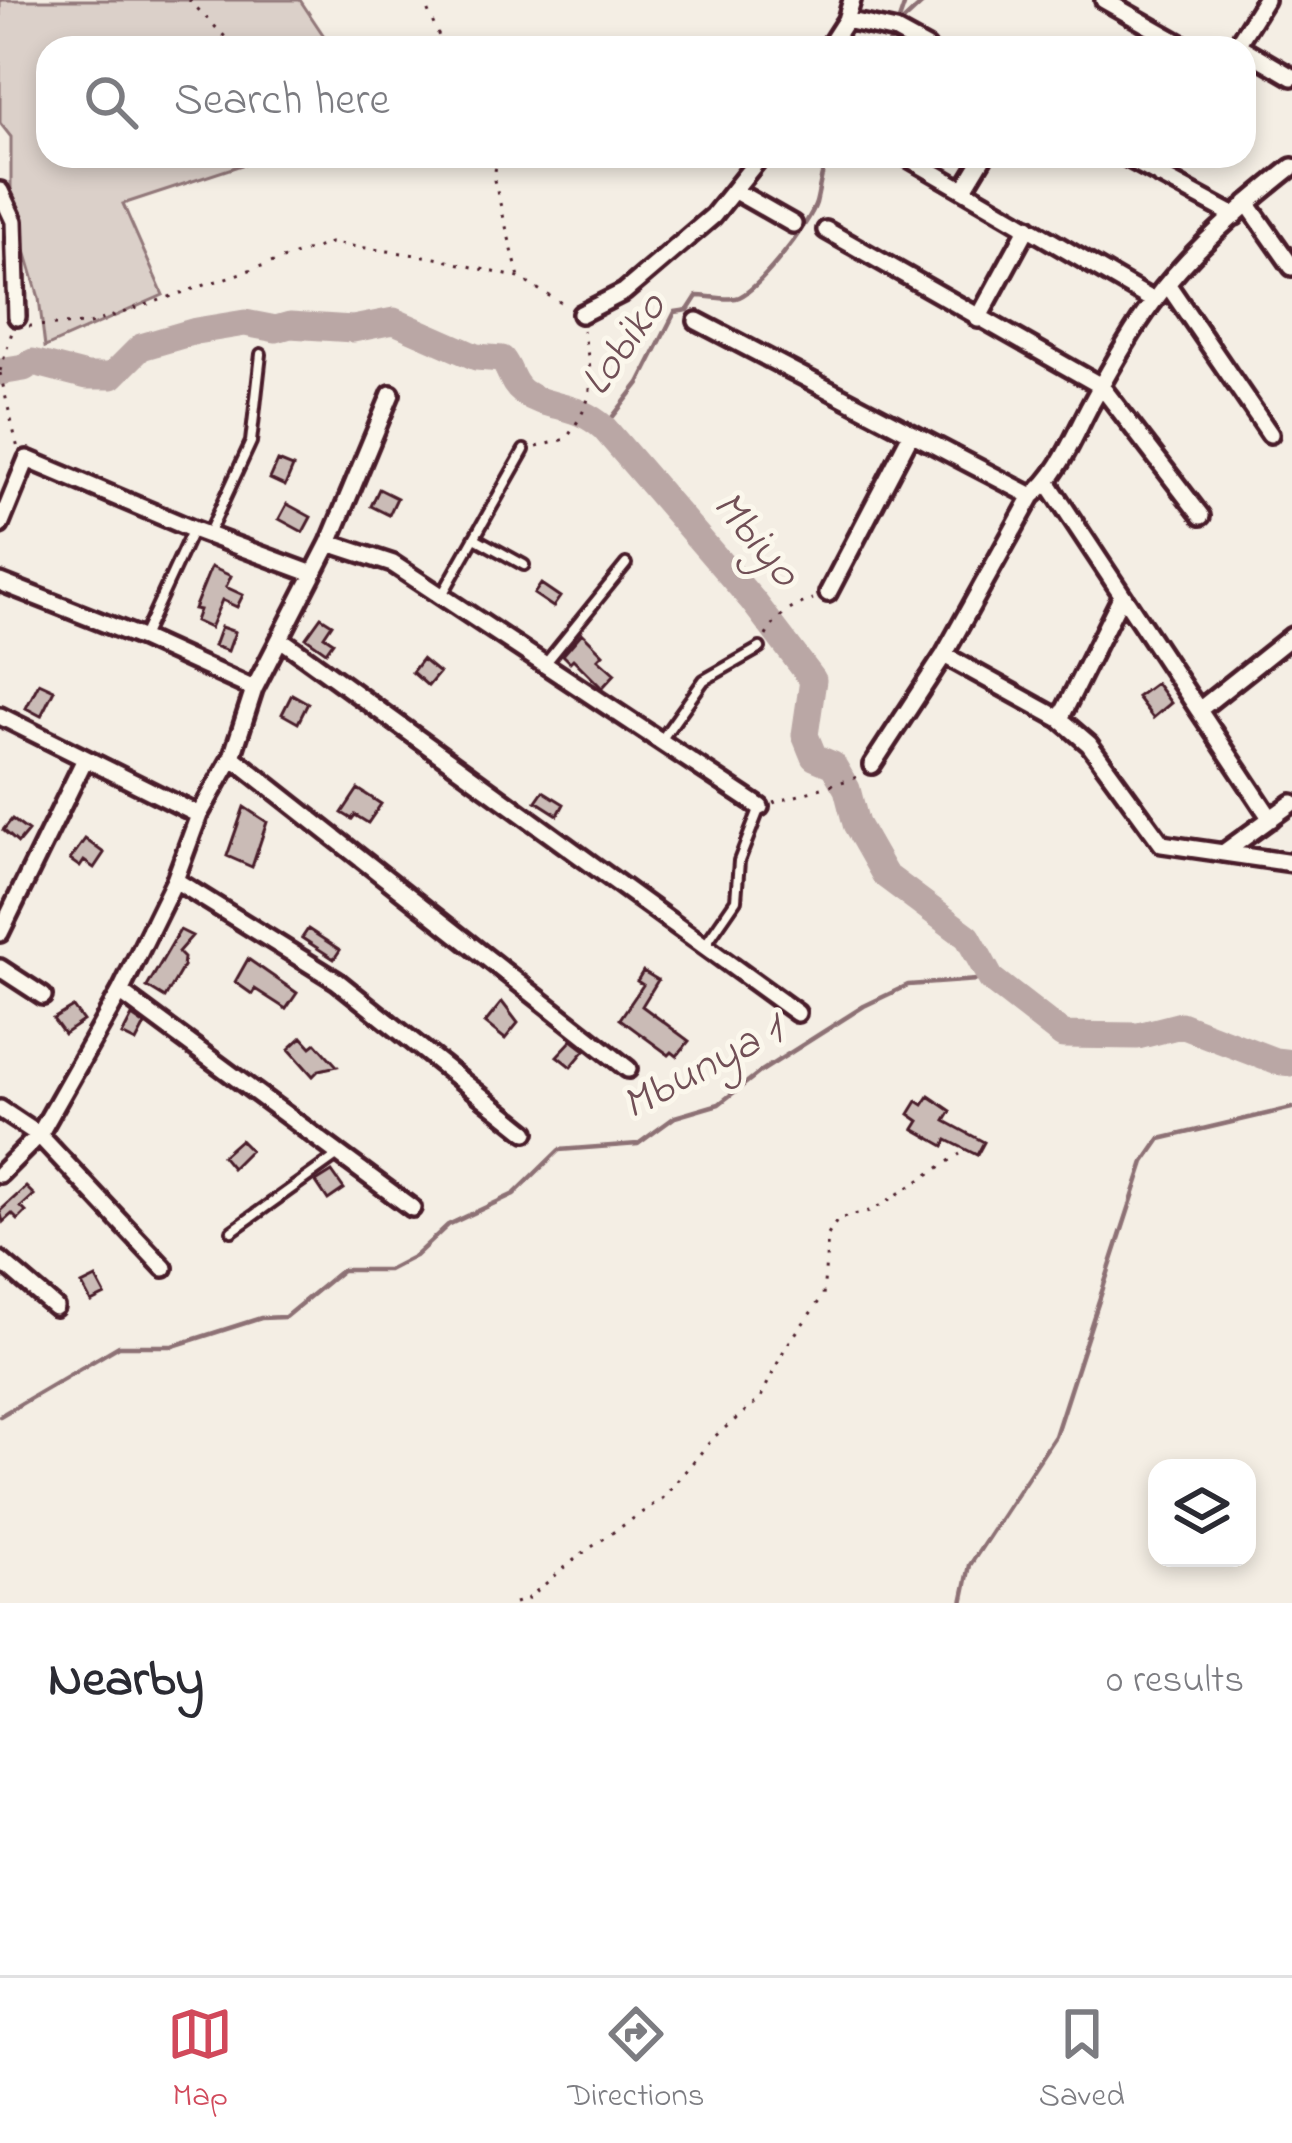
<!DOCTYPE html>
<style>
body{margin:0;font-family:"Indie Flower",sans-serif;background:#f7f7f7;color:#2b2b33}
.controls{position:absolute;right:36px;bottom:36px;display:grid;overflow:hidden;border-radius:24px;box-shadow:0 6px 18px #0003}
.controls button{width:108px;height:108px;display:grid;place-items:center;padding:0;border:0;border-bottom:3px solid #e1e1e2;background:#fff;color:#2b2b33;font:60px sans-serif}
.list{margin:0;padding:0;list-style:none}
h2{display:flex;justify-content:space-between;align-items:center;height:156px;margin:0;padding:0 48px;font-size:51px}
h2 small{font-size:39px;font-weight:400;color:#7c7c81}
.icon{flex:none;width:66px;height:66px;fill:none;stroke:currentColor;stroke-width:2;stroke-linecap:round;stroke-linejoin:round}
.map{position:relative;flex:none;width:1292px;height:1603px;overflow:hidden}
.search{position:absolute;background:#fff;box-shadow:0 6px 18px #0003;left:36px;right:36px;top:36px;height:132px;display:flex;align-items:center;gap:30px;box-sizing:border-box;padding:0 42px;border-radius:36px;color:#7c7c81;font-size:45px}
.sheet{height:372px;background:#fff}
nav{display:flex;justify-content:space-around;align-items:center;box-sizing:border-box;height:168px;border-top:3px solid #e1e1e2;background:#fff;font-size:33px;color:#7c7c81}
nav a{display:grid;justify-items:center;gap:6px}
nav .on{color:#d1495b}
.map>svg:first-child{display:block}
</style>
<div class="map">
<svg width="1292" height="1603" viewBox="0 0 1292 1603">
<rect width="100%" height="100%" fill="#f4eee4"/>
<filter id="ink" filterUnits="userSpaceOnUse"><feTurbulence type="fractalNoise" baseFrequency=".00833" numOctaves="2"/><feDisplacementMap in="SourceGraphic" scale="24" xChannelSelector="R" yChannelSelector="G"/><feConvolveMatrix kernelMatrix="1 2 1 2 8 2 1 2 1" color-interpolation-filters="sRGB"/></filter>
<g filter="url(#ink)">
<path fill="#dbd0c9" stroke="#92787a" stroke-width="3" d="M0 0H300L332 48H48V156H269L123 204 163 295 45 347 39 298 11 203V137L0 123Z"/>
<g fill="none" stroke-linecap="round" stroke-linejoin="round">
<path stroke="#8d7174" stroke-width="4.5" d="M898 23 906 0
M899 25 926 0
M887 48 894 34
M604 428 639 383 675 312 688 310 697 296C708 296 725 300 736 298 756 294 810 223 816 203 820 187 821 172 828 156
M0 1416 119 1346H173L261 1318 285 1317 342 1270H388L415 1256 448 1225 514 1194 559 1150 638 1144 675 1117 719 1104 760 1072 864 1006 908 985 991 979
M962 1603 970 1565 1055 1436 1144 1162 1160 1139 1292 1108"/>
<path stroke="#baa7a5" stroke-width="27" d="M0 372 24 368 33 362 87 376H112L141 347 196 331 245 323 276 329 290 325 353 329 394 321 476 357 502 359C511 370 511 383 523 392 549 410 575 402 604 428L753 601 813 680 805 735 814 757 833 765 847 789 856 824 885 875 968 937 991 979 1063 1035 1138 1036 1181 1025 1275 1061 1292 1063"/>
</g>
<path fill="#cabbb6" stroke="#4a1f2b" stroke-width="3" d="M278 461 293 467 285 486 270 479Z
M379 489 397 498 389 515 371 506Z
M287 504 311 517 303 532 279 519Z
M211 567 231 576 226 587 243 595 237 607 222 600 210 628 195 621 199 610 194 609Z
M541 584 560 597 553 607 534 594Z
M321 617 332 624 324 636 333 642 326 652 306 638Z
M221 627 235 632 228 651 214 646Z
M582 633 603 654 598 659 615 674 602 688 573 659 570 662 563 655Z
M422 659 439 673 428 686 412 672Z
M39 683 54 690 41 716 26 708Z
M1156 683 1171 703 1153 718 1137 697Z
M292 694 308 703 298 723 282 714Z
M358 789 381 804 368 823 355 815 352 819 342 813Z
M543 791 564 804 558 815 536 801Z
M244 807 267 822 252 867 227 856Z
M12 819 28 831 18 843 3 830Z
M85 839 104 853 94 868 84 861 80 867 70 860Z
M308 929 340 950 334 959 302 938Z
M180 930 192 936 178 952 184 958 183 967 165 998 147 987Z
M248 959 297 993 286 1009 255 989 252 994 235 982Z
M643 971 658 980 642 1006 689 1041 677 1056 672 1052 669 1055 620 1019 643 985 637 981Z
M502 1002 518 1023 505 1039 485 1023Z
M73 1007 83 1021 64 1034 53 1019Z
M132 1016 145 1025 136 1042 122 1035Z
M302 1037 311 1047 316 1043 337 1066 319 1070 313 1076 289 1049Z
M572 1040 585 1050 571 1067 557 1056Z
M929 1096 951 1111 945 1121 984 1142 977 1155 947 1140 944 1146 914 1129 919 1121 909 1114 917 1101 923 1105Z
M240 1140 250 1150 232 1168 222 1156Z
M332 1172 344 1189 328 1200 316 1182Z
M26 1187 34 1195 21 1207 26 1212 18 1220 12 1214 3 1222 0 1211Z
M96 1278 105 1295 91 1302 82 1285Z"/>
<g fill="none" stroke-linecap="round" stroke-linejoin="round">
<g stroke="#4a1f2b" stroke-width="16">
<path id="lane" d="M208 535 251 442 261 354
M475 538 524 565
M442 595 524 450
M143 637 192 531
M545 664 626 564
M662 739 704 680 760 648
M705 945 736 900 739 861 760 807
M232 1231 338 1155"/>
</g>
<g stroke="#4a1f2b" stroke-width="24">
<path id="street" d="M1104 0 1188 48
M846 20 896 31 927 48
M828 48 846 20 852 0
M1235 48 1265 0
M1244 49 1292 77
M905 156 1154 301
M1124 156 1235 216
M1160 176 1172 156
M964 189 984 156
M0 191 14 221 17 317
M735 191 793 224
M1247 203 1292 267
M826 230 1101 386 1201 516
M1168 285 1270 434
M581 314 624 292 713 216 761 156
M978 319 1028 227
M697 321 1032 496
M1048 483 1271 819
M0 525 27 459 192 529 313 574
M329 543 393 564 760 807
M0 582 142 638 254 689
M828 593 911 434
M282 640 797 1013
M944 655 1060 719 1089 744 1162 844 1292 863
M1199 710 1292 636
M0 716 199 815
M1060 719 1122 595
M232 757 628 1069
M872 765 944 655 1032 496C1060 474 1074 435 1091 404 1110 369 1130 333 1153 302 1191 250 1243 206 1292 167
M1223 853 1292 803
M175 880 337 981 526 1132
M0 933 84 761
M0 968 43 996
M120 992 412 1208
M0 1109 39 1135 164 1268
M0 1174 39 1135 120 992 175 880 199 815 232 757 254 689 329 543 391 394
M0 1260 55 1307"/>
</g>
<path stroke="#4a1f2b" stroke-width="3" stroke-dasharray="3 9" stroke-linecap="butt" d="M189 0 236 48
M423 0 444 48
M497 156 494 180 519 277
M29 326 89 324 330 243 431 257 519 278 565 305
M0 371 12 332
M0 373 18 449
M537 447 566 439C598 394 593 382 583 330
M766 636C776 616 793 606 813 599
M773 803 861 776
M515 1603 527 1599 580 1555 663 1498 714 1437 760 1399 785 1348 823 1296 828 1235 838 1219 873 1210 960 1154"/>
<use href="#lane" stroke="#fbf7ec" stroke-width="8"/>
<use href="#street" stroke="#fbf7ec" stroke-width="15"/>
</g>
</g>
<g text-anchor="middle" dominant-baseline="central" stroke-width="10" stroke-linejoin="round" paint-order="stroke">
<g font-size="45" font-style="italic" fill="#714f56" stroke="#fbf7ec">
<text transform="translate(625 345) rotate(-55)">Lobiko</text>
<text transform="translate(755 540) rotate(50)">Mbiyo</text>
<text transform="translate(703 1069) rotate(-28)">Mbunya 1</text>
</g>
</g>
</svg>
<div class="controls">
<button><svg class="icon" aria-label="layers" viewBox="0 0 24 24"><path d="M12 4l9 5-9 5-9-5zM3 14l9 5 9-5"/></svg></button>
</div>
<div class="search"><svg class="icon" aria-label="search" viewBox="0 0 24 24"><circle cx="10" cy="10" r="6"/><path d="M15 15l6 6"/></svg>Search here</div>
</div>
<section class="sheet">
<h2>Nearby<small>0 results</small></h2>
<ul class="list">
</ul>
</section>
<nav>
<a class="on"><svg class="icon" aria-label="map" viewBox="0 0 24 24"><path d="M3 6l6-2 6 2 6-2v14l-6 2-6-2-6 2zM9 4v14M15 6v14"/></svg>Map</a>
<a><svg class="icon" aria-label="directions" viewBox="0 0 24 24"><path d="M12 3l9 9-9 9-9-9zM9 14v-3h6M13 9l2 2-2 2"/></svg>Directions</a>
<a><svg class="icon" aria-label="saved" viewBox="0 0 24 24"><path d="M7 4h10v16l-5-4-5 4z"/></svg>Saved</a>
</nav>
